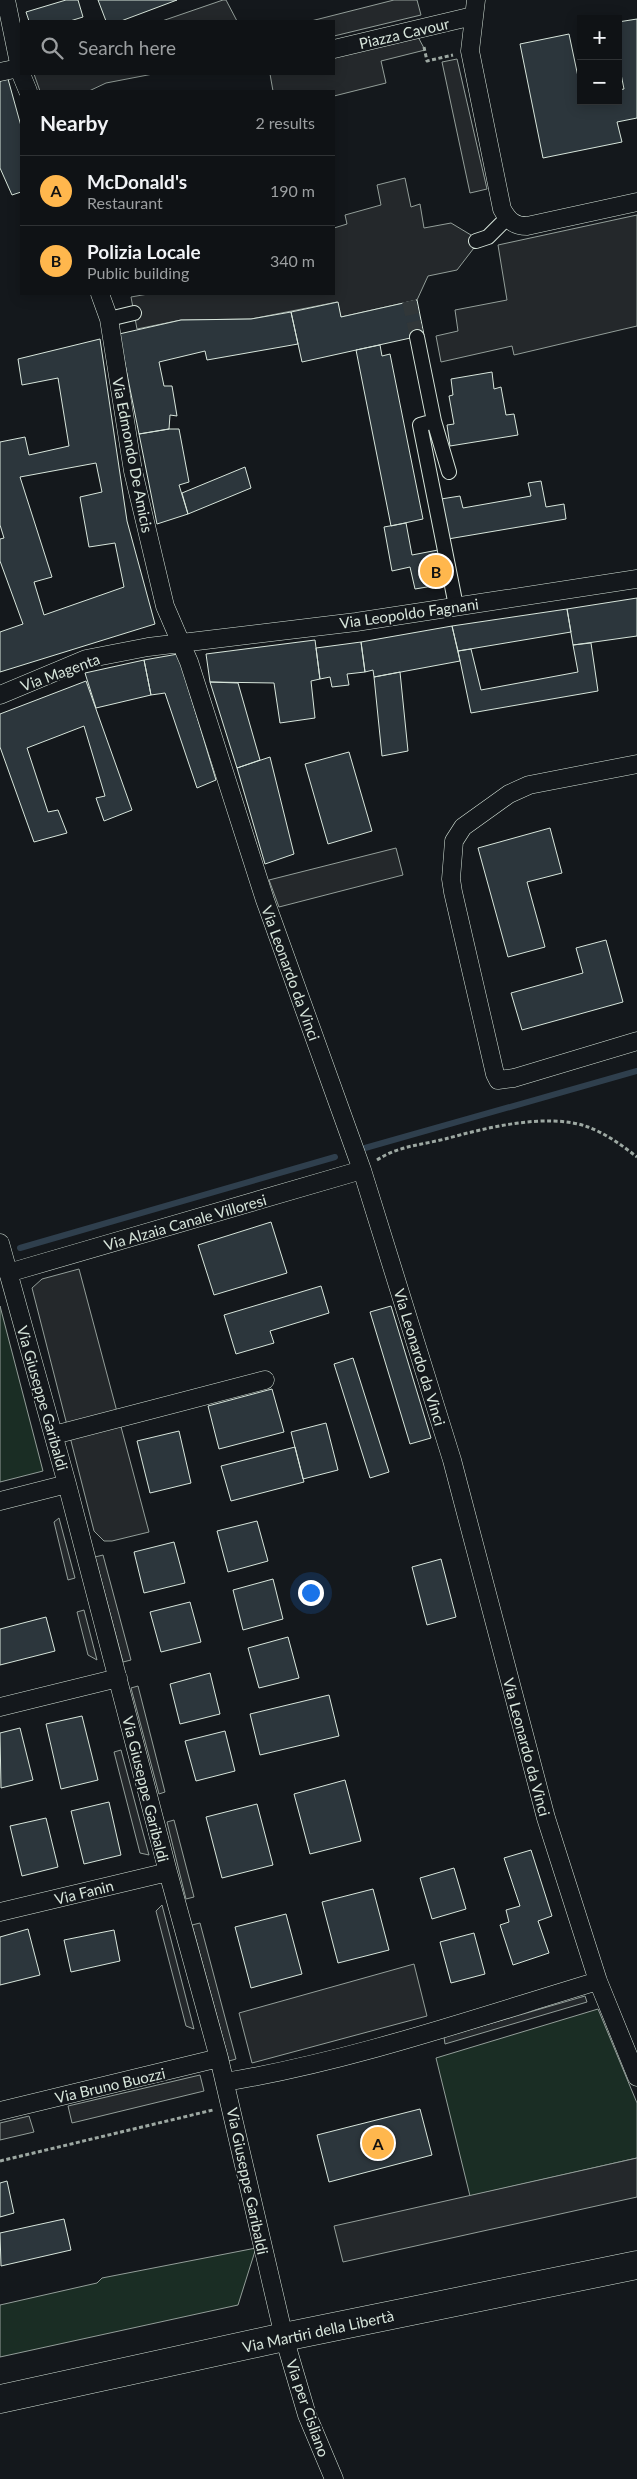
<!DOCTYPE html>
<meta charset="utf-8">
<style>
body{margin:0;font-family:Lato,sans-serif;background:#181b1e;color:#f1f3f6}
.controls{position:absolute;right:15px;top:15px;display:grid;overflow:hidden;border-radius:0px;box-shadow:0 2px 12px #0003}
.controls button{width:45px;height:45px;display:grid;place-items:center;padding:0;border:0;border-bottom:1px solid #2f3234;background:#0f1215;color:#f1f3f6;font:25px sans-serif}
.you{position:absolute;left:310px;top:1592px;width:18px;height:18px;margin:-12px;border:4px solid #fff;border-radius:50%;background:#1a73e8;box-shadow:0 0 0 8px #1a73e833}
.badge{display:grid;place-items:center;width:32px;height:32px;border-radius:50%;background:#ffb74d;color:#111;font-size:16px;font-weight:700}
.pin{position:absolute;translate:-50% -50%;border:2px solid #fff;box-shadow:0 1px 5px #0006}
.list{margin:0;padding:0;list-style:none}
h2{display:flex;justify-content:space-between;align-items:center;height:65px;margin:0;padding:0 20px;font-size:21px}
h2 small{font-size:16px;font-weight:400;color:#9b9ea0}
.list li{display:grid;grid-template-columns:32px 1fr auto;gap:15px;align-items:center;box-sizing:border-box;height:70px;padding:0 20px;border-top:1px solid #2f3234}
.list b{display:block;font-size:19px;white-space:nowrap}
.list p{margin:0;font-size:16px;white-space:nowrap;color:#9b9ea0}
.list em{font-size:16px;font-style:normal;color:#9b9ea0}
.icon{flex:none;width:28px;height:28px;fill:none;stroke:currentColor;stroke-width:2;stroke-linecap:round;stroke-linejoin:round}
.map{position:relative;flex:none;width:637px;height:2479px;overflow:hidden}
.search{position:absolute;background:#0f1215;box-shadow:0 2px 12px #0003;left:20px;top:20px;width:315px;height:55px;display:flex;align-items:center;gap:12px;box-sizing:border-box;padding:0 18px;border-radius:0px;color:#9b9ea0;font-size:19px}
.panel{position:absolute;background:#0f1215;box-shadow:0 2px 12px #0003;left:20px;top:90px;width:315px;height:205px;border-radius:0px}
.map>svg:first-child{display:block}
</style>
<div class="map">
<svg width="637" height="2479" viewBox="0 0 637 2479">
<rect width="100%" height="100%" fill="#14181c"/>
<path fill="#1a2d24" stroke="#939e99" d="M0 1306 43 1471 0 1482Z
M598 2009 637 2103V2158L470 2196 436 2058Z
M256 2248 238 2305 0 2357V2305L97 2283 102 2278Z"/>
<path fill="#24282b" stroke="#939e99" d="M223 0H226L237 21H246H162Z
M394 0H417L421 15 334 36V21H311Z
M417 35 425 50 381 61 386 83 334 96V91H273L270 74H334V54Z
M457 59 487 189 470 193 442 62Z
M34 74H153L106 83 89 91H40Z
M405 178 411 207 420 204 424 228 451 223 476 238 477 244 457 270 428 276 417 300 341 317 337 302 251 319 181 320 137 329 131 297 148 294H334V228L347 224 345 215 381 205 377 185Z
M637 215V326L514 355 512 346 441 362 436 336 458 331 455 310 507 300 498 245Z
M396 848 403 875 279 907 269 880Z
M79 1269 149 1532 112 1541H104L94 1531 32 1288 42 1279Z
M59 1518 75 1578 68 1580 54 1522Z
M103 1555 131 1660 123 1662 95 1557Z
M84 1610 97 1660 88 1655 77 1612Z
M138 1686 165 1792 159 1794 131 1688Z
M121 1750 149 1855 140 1853 114 1752Z
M174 1820 194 1897 186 1899 167 1822Z
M162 1905 194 2029 186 2026 156 1911Z
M200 1923 236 2059 229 2061 192 1925Z
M414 1964 427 2016 252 2063 239 2013Z
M585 1996 587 2002 445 2044 444 2037Z
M200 2075 204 2091 72 2123 68 2106Z
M29 2116 34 2132 0 2140V2123Z
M637 2158V2197L343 2262 334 2226Z"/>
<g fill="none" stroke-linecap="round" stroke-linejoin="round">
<path stroke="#2f3f4d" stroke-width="6" d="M365 1148 637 1071
M20 1248 335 1157"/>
</g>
<path fill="#2c363c" stroke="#d8e6dc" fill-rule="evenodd" d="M66 0H78L83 17 70 21H29L26 12Z
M98 0H177L121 21H106Z
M637 19V118L617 122 622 142 543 158 520 44 569 34 581 91V101H618V90L624 89 618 59V22Z
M8 79 21 126V192L12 195 0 168V81Z
M417 300 424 335 302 362 291 312 338 302 341 317Z
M291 312 298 344 207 360 205 351 159 362 164 386H172L177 416 170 415 169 429 139 434 119 334 181 320 251 319Z
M100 339 127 521 155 624 0 672V632L23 624 0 561V539L4 538 0 525V442L25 437 29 455 69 446 58 378 22 385 18 359ZM96 463 102 492 80 497 89 547 115 543 124 587 44 615 34 582 52 577 20 477Z
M380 345 382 356 390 354 423 519 391 526 356 350Z
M492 372 494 389 501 387 506 415 514 414 518 435 450 446 447 425 454 424 449 396 453 395 451 379Z
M169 429H179L189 482 179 485 188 514 157 524 139 434Z
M245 467 251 488 188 514 182 493Z
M541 481 546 507 564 504 566 519 448 539 441 499 460 496 463 508 531 496 528 483Z
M406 523 412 555 438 550 445 584 415 589 410 567 392 571 384 527Z
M637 598V636L573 645 567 609Z
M567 609 571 632 458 651 452 626Z
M452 626 460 661 374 677 373 670 365 672 361 642Z
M315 640 320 679 311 681 315 718 280 723 274 683 210 682 206 654Z
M361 642 365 672 347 674 349 685 332 687 330 677 320 679 316 648Z
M591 643 598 691 471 713 458 651 471 649 481 690 578 672 573 645Z
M178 654 216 780 197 788 165 693 151 695 144 660Z
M144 660 151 695 96 708 85 673Z
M400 672 408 751 382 756 374 677Z
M86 681 132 810 104 821 96 798 105 796 84 726 27 748 48 812 58 810 67 833 34 842 0 747V714Z
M210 682 238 683 260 760 237 768Z
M349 752 372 831 328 844 305 764Z
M270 757 294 854 265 864 237 768Z
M550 828 562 873 527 882 545 947 508 957 478 848Z
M606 940 623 1002 522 1030 511 993 583 973 576 948Z
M271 1222 287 1273 214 1295 198 1245Z
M321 1286 329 1313 270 1331 274 1343 236 1354 224 1315Z
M391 1306 431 1438 410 1444 370 1312Z
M353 1358 389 1472 370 1478 334 1364Z
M272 1389 284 1432 219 1449 208 1406Z
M326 1423 338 1470 303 1479 291 1432Z
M179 1431 191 1483 150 1493 137 1441Z
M295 1447 304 1482 231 1501 221 1466Z
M257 1521 268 1561 228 1572 217 1531Z
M174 1542 185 1583 144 1593 134 1552Z
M441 1559 456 1617 427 1625 412 1567Z
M273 1579 283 1619 243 1630 233 1590Z
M190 1602 201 1642 161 1652 150 1612Z
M46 1617 55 1651 0 1665V1629Z
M288 1637 299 1678 259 1688 248 1648Z
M210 1673 220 1714 180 1724 170 1684Z
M329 1695 339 1736 260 1755 250 1714Z
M82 1716 98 1780 61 1789 46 1724Z
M20 1728 33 1780 1 1788 0 1733Z
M225 1731 235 1771 196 1781 185 1741Z
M345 1780 361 1841 310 1854 294 1794Z
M109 1802 121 1855 84 1864 71 1811Z
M257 1804 273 1865 222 1878 206 1817Z
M46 1818 58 1867 22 1876 10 1826Z
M531 1850 552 1916 538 1921 549 1953 513 1965 500 1925 509 1922 506 1910 520 1906 504 1858Z
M454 1868 466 1909 432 1919 420 1878Z
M373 1889 389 1950 338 1963 322 1902Z
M286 1914 302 1974 251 1988 235 1927Z
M28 1929 40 1975 0 1985V1937Z
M114 1930 120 1961 71 1972 64 1940Z
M474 1933 485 1974 451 1983 440 1942Z
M420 2109 432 2155 329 2182 317 2135Z
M7 2181 14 2213 0 2217V2183Z
M64 2219 71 2250 1 2266 0 2233Z"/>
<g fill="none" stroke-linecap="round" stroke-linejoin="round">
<path stroke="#313739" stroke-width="14" stroke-dasharray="14 7" stroke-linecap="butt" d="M409 301 417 337"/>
<g stroke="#d8e6dc" stroke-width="16">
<path id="pedestrian" d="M476 241 488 237 507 218
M109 319 134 313
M417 337 434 421 420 425 456 606
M434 421 449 472"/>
</g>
<g stroke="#d8e6dc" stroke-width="19">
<path id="minor" d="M6 0 21 73
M476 0 470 51 502 209C508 220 514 226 527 226L637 202
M334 49 473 16
M0 72 19 68
M21 74 28 91
M100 294 109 319 133 471 165 606 189 662 265 900 362 1170 452 1460 546 1818 598 1981 637 2077
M0 695 86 659 148 647 356 622 637 579
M637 764 529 785 509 794 463 827 454 841 451 879 453 892 495 1074 498 1080 514 1078 637 1041
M0 1243 67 1484 168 1872 219 2058 284 2337 307 2415 334 2479
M8 1273 362 1170
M54 1435 265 1380
M0 1501 67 1484
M0 1707 118 1678
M0 1912 168 1872
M225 2082C352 2061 475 2018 598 1981
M0 2111 219 2058"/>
</g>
<g stroke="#d8e6dc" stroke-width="29">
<path id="primary" d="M0 2399 284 2337 637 2265"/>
</g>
<path stroke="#9da8a2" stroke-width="3" stroke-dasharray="4 2.5" stroke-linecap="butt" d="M424 47 427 61 453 55
M377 1160C398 1146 421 1145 445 1139 485 1128 548 1112 588 1127 605 1133 623 1146 637 1157
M0 2161 213 2110"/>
<use href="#pedestrian" stroke="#14181c" stroke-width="14"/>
<use href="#minor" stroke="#14181c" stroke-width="18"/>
<use href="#primary" stroke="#14181c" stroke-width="28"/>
</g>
<g text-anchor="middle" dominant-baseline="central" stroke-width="4" stroke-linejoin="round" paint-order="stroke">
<g font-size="15" fill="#d8e6dc" stroke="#14181c">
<text transform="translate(404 33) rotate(-13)">Piazza Cavour</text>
<text transform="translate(133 455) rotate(79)">Via Edmondo De Amicis</text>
<text transform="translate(409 613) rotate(-8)">Via Leopoldo Fagnani</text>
<text transform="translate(60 672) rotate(-20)">Via Magenta</text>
<text transform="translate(291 973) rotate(70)">Via Leonardo da Vinci</text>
<text transform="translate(185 1222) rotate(-16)">Via Alzaia Canale Villoresi</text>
<text transform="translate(420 1357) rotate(73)">Via Leonardo da Vinci</text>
<text transform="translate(43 1398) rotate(74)">Via Giuseppe Garibaldi</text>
<text transform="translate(527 1747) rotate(75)">Via Leonardo da Vinci</text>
<text transform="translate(146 1789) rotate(76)">Via Giuseppe Garibaldi</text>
<text transform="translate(84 1892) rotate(-14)">Via Fanin</text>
<text transform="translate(110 2085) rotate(-13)">Via Bruno Buozzi</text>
<text transform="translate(248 2181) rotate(78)">Via Giuseppe Garibaldi</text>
<text transform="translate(318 2331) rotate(-12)">Via Martiri della Libertà</text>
<text transform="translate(308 2408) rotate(71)">Via per Cisliano</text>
</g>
</g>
</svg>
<div class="controls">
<button>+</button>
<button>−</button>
</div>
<div class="you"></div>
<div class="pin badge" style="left:378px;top:2143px">A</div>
<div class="pin badge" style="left:436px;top:571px">B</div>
<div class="search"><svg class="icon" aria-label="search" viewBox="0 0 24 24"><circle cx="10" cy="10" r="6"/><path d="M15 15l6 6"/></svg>Search here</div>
<section class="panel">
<h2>Nearby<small>2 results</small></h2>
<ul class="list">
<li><span class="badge">A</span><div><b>McDonald's</b><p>Restaurant</p></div><em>190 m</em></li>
<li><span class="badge">B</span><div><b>Polizia Locale</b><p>Public building</p></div><em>340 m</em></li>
</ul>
</section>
</div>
